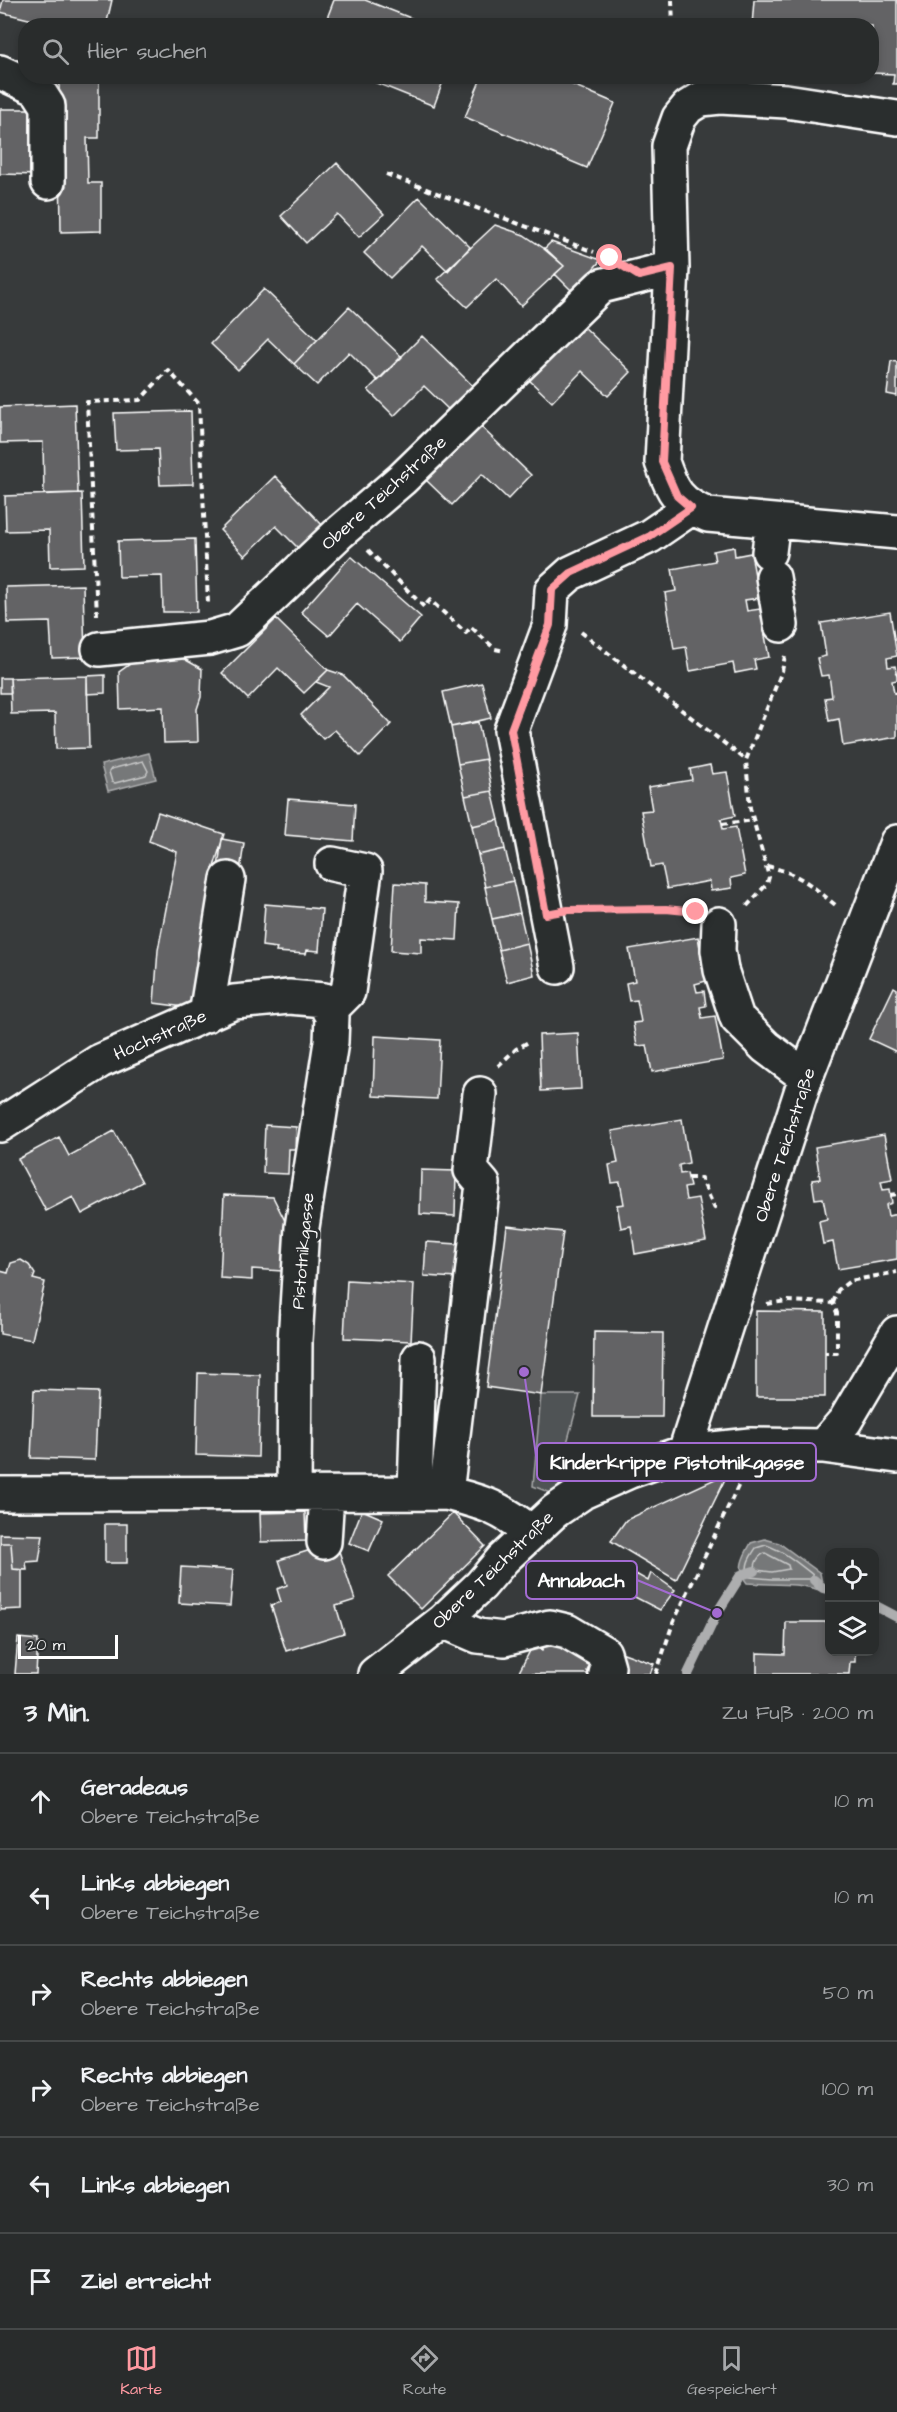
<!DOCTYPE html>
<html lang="de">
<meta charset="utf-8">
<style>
body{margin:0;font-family:"Architects Daughter",sans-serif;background:#353838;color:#f1f3f6}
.controls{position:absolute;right:18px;bottom:18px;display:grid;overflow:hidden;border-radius:12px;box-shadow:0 3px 9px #0003}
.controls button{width:54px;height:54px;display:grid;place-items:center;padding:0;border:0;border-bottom:2px solid #454848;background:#292c2c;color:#f1f3f6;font:30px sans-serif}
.scale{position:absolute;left:18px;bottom:15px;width:100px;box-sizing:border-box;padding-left:6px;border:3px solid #fff;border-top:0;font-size:16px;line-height:21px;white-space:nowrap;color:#fff;-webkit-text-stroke:4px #2a2d2e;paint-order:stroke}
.stop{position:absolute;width:18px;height:18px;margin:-14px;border:4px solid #ff9aa2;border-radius:50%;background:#fff}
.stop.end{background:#ff9aa2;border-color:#fff;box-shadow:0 2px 6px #0008}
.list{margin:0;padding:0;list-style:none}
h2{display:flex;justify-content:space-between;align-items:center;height:78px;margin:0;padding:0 24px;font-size:26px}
h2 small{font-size:20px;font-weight:400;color:#a5a7a9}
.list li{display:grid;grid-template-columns:39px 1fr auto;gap:18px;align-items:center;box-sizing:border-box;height:96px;padding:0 24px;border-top:2px solid #454848}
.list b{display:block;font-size:22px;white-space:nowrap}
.list p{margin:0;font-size:20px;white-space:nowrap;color:#a5a7a9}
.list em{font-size:20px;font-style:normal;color:#a5a7a9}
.icon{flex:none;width:33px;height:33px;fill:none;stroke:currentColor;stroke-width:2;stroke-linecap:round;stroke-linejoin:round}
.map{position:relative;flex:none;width:897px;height:1674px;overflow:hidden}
.search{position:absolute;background:#292c2c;box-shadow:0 3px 9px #0003;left:18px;right:18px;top:18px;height:66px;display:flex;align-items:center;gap:15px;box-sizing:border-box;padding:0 21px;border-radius:24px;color:#a5a7a9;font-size:22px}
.sheet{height:654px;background:#292c2c}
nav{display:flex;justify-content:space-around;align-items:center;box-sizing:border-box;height:84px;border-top:2px solid #454848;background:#292c2c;font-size:16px;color:#a5a7a9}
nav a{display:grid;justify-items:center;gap:3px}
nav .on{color:#ff9aa2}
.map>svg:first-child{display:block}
</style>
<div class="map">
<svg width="897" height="1674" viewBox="0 0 897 1674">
<rect width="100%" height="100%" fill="#373a3b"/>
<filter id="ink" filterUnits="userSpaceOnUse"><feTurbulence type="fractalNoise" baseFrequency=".0167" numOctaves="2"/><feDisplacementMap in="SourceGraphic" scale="12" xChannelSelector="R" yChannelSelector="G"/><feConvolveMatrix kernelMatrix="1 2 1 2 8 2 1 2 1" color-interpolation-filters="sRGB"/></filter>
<g filter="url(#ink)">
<path fill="#505354" stroke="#a8a9aa" stroke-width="1.5" d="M541 1395H580L567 1443 563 1471 556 1495 533 1486Z"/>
<path fill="#767879" stroke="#adaeaf" stroke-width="1.5" d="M149 753 156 779 108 791 101 765Z
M765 1539 779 1543 820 1573 823 1588 819 1590C796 1582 771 1585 747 1583 736 1569 743 1557 751 1543Z"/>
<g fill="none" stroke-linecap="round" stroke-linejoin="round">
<path stroke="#c8c9c9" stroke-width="1.5" d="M143 761 148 771 146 775 115 783 112 782 109 772 111 769Z
M766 1545C784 1551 798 1563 813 1575V1579H772L750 1577C743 1567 750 1557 756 1548Z
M765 1553 788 1565 789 1569 772 1572 756 1570C753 1564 759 1555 765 1553Z"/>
<path stroke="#adaeaf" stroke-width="10" d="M814 1580 823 1588 830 1589
M874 1605 897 1617
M688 1674 717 1613 741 1575 754 1571"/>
</g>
<path fill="#636465" stroke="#fff" stroke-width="1.5" d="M3 0H112L106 26H57L0 12Z
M334 0H365L431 26H324Z
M754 0H897V84H893L894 74 872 73V26H752Z
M59 76H99V138H87L88 183H101V231L61 232Z
M359 76H445L434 106Z
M482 76H552L615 103 587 168 465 117Z
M0 109H40V175L0 174Z
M337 163 384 214 359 237 337 214 306 243 281 216Z
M419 197 470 247 448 271 422 246 390 278 364 253Z
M495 225 524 235 548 251 564 266 521 306 496 279 467 307 437 279Z
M551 242 601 260 573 292 555 274 564 266 544 249Z
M264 289 317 340 294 364 268 339 238 370 211 344Z
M349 307 402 357 378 381 349 352 317 385 294 364Z
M579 322 631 372 608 396 582 371 552 402 526 377Z
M422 336 475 388 451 412 424 386 394 416 368 390Z
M891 361 897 362V396L887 394Z
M75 404 78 493 44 494 43 442 0 443V407Z
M191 411 193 484 160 485 158 449 116 450 114 413Z
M479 425 531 475 508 499 482 474 452 505 426 480Z
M275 476 325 528 302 552 276 526 245 556 220 530Z
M82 493 84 566 50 567 49 530 6 531 5 496Z
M195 539 197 612H163L162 576 119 577 118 541Z
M734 547 735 556 751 553 759 598 745 600 747 611 760 609 769 657 754 660 756 669 735 673 733 663 690 671 686 647 674 649 665 593 676 591 672 569 715 561 713 551Z
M351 556 421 617 400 642 357 604 329 636 301 612Z
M83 585 85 657 52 658 50 622 7 623 6 587Z
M890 612 897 656 887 658 888 667 895 666 897 676V680L892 681 894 693 897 692V737L843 746 839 719 829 721 825 698 832 697 829 675 821 676 817 658 826 656 821 623Z
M276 619 328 670 304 693 278 668 248 699 222 673Z
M177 655 202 669 201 697 197 709 198 742 164 743 163 707 120 709 119 672 133 662Z
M328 670 343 675 391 724 360 756 335 730 323 739 301 715 329 687 316 682Z
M105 675V693L87 694V676Z
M87 676 89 748 56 749 55 713 11 714 10 678Z
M0 678H10L11 693H0Z
M482 683 491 718 451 727 443 692Z
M478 722 486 759 458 764 451 727Z
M486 759 492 791 465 796 458 764Z
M710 765 712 774 727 772 735 816 721 819 723 829 736 827 745 875 731 878 732 888 711 891 710 881 667 889 662 865 651 867 641 811 652 810 648 787 692 780 690 769Z
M492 791 499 820 472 826 465 796Z
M288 799 355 804 353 841 285 835Z
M158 812 224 834 214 867 192 1008 154 1003 158 950 177 852 149 841Z
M499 820 505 849 478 855 472 826Z
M222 839 244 843 239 878 217 874Z
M505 849 513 881 485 887 478 855Z
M513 881 520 913 492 919 485 887Z
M395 883 425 885V902L459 904 457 940 421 938V953L391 951Z
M265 904 322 909 319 951 307 950 306 954 276 952 277 948 262 946Z
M520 913 527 943 499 950 492 919Z
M698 937 706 981 695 984 697 992 704 991 706 1006 700 1007 702 1018 715 1016 723 1060 652 1072 647 1045 637 1046 633 1023 641 1022 637 1000 629 1001 626 983 635 981 629 949Z
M527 943 534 975 507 982 499 950Z
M894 987 897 989V1052L869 1039Z
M578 1033 581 1089 541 1091 539 1035Z
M375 1036 440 1040 437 1099 373 1096Z
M682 1119 689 1163 679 1165 680 1174 687 1173 688 1178 690 1187 684 1188 686 1200 698 1198 706 1241 635 1254 631 1226 621 1228 617 1205 624 1204 620 1182 612 1183 609 1165 618 1163 612 1131Z
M265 1125 296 1127 295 1149H289L288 1174 263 1173Z
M114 1131 142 1182 82 1214 73 1197 46 1211 18 1159 59 1137 69 1156Z
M884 1135 892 1179 881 1181 883 1190 890 1189 892 1203 886 1205 888 1216 897 1214V1259L838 1269 833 1242 823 1244 819 1221 827 1219 823 1198 815 1199 812 1180 820 1179 815 1147Z
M421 1170 456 1171 455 1216 420 1214Z
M224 1195 273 1197 286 1223 282 1271 252 1269V1280L220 1278Z
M507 1226 563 1232 541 1395 486 1387Z
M426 1242 458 1244 457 1278 424 1276Z
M21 1260 29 1265 35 1274 33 1279 45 1282 32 1340 0 1334V1271L8 1273 11 1263Z
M347 1280 414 1284 411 1341 344 1338Z
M756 1311 825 1312V1397H756Z
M594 1332 663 1333 662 1417H593Z
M198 1373 260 1375 258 1457 196 1455Z
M34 1390 98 1392 95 1460 31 1458Z
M728 1473 676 1580 611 1541 626 1520Z
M362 1510 383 1519 369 1551 349 1543Z
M305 1512 306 1541 261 1542 260 1513Z
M453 1513 485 1546 421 1609 388 1576Z
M105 1524H127V1563H105Z
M0 1534 43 1535 39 1561 26 1562 27 1570 13 1569 11 1543H0Z
M336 1542 355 1600 336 1606 344 1633 286 1651 271 1605 281 1602 277 1589 287 1585 279 1560Z
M0 1543H11L13 1569 22 1570V1609L0 1610Z
M181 1567 233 1570 230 1606 179 1603Z
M651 1573 675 1590 660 1610 625 1592 636 1574 648 1581Z
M786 1622H830V1652H855V1662H850L849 1674H757V1653L785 1654Z
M552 1631 596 1654 587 1671 593 1674H518L533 1645 542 1650Z
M18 1638 38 1640 36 1674H15Z
M621 1652 654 1664 650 1674H614Z"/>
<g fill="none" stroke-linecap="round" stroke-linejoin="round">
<g stroke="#fff" stroke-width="38">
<path id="minor" d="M0 72 37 89 48 106V182
M897 118 786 101 720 97 701 99 688 107 679 118 669 146 672 268 662 462C672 491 678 503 708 515L897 532
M769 552 771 536 769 522
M773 577 781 625
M99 649 210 638 237 630 339 533 402 479 601 286 672 268
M719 924 718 950 721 970 737 1018 766 1047 806 1077
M557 967 511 730 550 625 552 590 571 573 650 536 691 508
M329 1011 348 992 365 871 332 864
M206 1015 228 879
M0 1125 100 1061 234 1002 289 997 324 1000 332 1016 331 1042 302 1227 295 1341 294 1494
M823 1446 845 1421 897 1333
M685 1452 806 1077 897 842
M415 1493 419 1358
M446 1493 483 1184 471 1170 480 1094
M0 1494 446 1493C482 1502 502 1508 530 1532
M324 1542 327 1494
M443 1621 478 1636 504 1639 550 1627 567 1631 604 1653 608 1667 606 1674
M375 1674 443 1621 481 1585 503 1559 555 1511 583 1492 630 1471 685 1452 750 1445 823 1446 897 1456"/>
</g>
<path stroke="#fff" stroke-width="4" stroke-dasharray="6 4.5" stroke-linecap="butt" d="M672 0 673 26
M386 174 594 252
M368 550 424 607 430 600 466 633 471 627 495 649 505 651
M97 615 87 402 140 400 168 370 199 404 208 603
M581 632 746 760
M896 674 897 673
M722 824 754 820
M767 866C803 875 810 885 838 907
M747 906 767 884 769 877 750 808 746 760 782 671 785 656
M579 911 666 909 688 911
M498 1066 516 1049 530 1041
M688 1178H701L715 1209
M890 1195 897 1194
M833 1303 838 1290 850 1281 897 1272
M767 1304 786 1301 833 1303 837 1313V1353H825
M656 1674 673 1623 741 1480"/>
<use href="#minor" stroke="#2a2d2e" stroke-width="33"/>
</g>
</g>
<g fill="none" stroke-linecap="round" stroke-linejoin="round" filter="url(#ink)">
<path stroke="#ff9aa2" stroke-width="8" d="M610 258 639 276 672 268 662 462 677 496 691 508 650 536 571 573 552 590 550 625 511 730 546 914 568 910 666 909 696 912"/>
</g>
<g text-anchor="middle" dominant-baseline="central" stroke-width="6" stroke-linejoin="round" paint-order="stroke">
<g font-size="18" fill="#fff" stroke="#2a2d2e">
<text transform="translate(384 493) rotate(-42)">Obere Teichstraße</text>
<text transform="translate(160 1035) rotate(-24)">Hochstraße</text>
<text transform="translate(785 1145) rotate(-72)">Obere Teichstraße</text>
<text transform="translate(303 1251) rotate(-85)">Pistotnikgasse</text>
<text transform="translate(493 1570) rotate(-44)">Obere Teichstraße</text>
</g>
</g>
<path fill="none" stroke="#a36bd2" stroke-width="2" d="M524 1372L537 1462M717 1613L637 1580"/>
<g fill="#a36bd2" stroke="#2a2d2e" stroke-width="2">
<circle cx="524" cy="1372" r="6"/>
<circle cx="717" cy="1613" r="6"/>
</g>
<g fill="#2a2d2e" stroke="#a36bd2" stroke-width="2">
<rect x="537" y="1443" width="279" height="38" rx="6"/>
<rect x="526" y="1561" width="111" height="38" rx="6"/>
</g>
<g font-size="20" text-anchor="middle" font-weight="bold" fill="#fff">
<text x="677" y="1469">Kinderkrippe Pistotnikgasse</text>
<text x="581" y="1587">Annabach</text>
</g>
</svg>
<div class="controls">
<button><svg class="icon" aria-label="locate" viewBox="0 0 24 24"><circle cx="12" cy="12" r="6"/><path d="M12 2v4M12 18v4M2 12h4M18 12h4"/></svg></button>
<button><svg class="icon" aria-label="layers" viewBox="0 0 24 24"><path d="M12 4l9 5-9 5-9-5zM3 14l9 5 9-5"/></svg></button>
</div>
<div class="scale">20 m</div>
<div class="stop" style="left:610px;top:258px"></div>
<div class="stop end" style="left:696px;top:912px"></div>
<div class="search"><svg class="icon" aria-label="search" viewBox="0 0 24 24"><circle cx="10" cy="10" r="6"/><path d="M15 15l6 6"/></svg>Hier suchen</div>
</div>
<section class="sheet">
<h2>3 Min.<small>Zu Fuß · 200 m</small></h2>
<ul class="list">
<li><svg class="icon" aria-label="ahead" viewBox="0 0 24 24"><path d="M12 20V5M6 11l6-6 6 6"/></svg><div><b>Geradeaus</b><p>Obere Teichstraße</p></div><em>10 m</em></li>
<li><svg class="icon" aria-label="left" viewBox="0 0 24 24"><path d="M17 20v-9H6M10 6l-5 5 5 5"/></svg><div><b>Links abbiegen</b><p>Obere Teichstraße</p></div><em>10 m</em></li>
<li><svg class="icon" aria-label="right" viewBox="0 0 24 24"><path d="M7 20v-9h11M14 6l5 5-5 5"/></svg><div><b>Rechts abbiegen</b><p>Obere Teichstraße</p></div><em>50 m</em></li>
<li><svg class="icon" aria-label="right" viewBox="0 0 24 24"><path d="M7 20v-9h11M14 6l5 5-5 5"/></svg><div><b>Rechts abbiegen</b><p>Obere Teichstraße</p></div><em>100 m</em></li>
<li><svg class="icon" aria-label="left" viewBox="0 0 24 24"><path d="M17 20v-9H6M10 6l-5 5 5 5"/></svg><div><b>Links abbiegen</b></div><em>30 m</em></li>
<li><svg class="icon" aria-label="arrive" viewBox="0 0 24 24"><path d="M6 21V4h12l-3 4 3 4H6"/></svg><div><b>Ziel erreicht</b></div></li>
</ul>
</section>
<nav>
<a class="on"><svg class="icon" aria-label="map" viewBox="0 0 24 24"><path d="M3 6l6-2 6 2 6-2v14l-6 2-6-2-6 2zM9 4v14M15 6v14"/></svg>Karte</a>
<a><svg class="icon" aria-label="directions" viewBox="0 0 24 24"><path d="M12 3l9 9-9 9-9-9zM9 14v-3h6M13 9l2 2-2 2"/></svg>Route</a>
<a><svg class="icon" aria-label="saved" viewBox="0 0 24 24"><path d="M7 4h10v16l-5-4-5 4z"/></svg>Gespeichert</a>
</nav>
